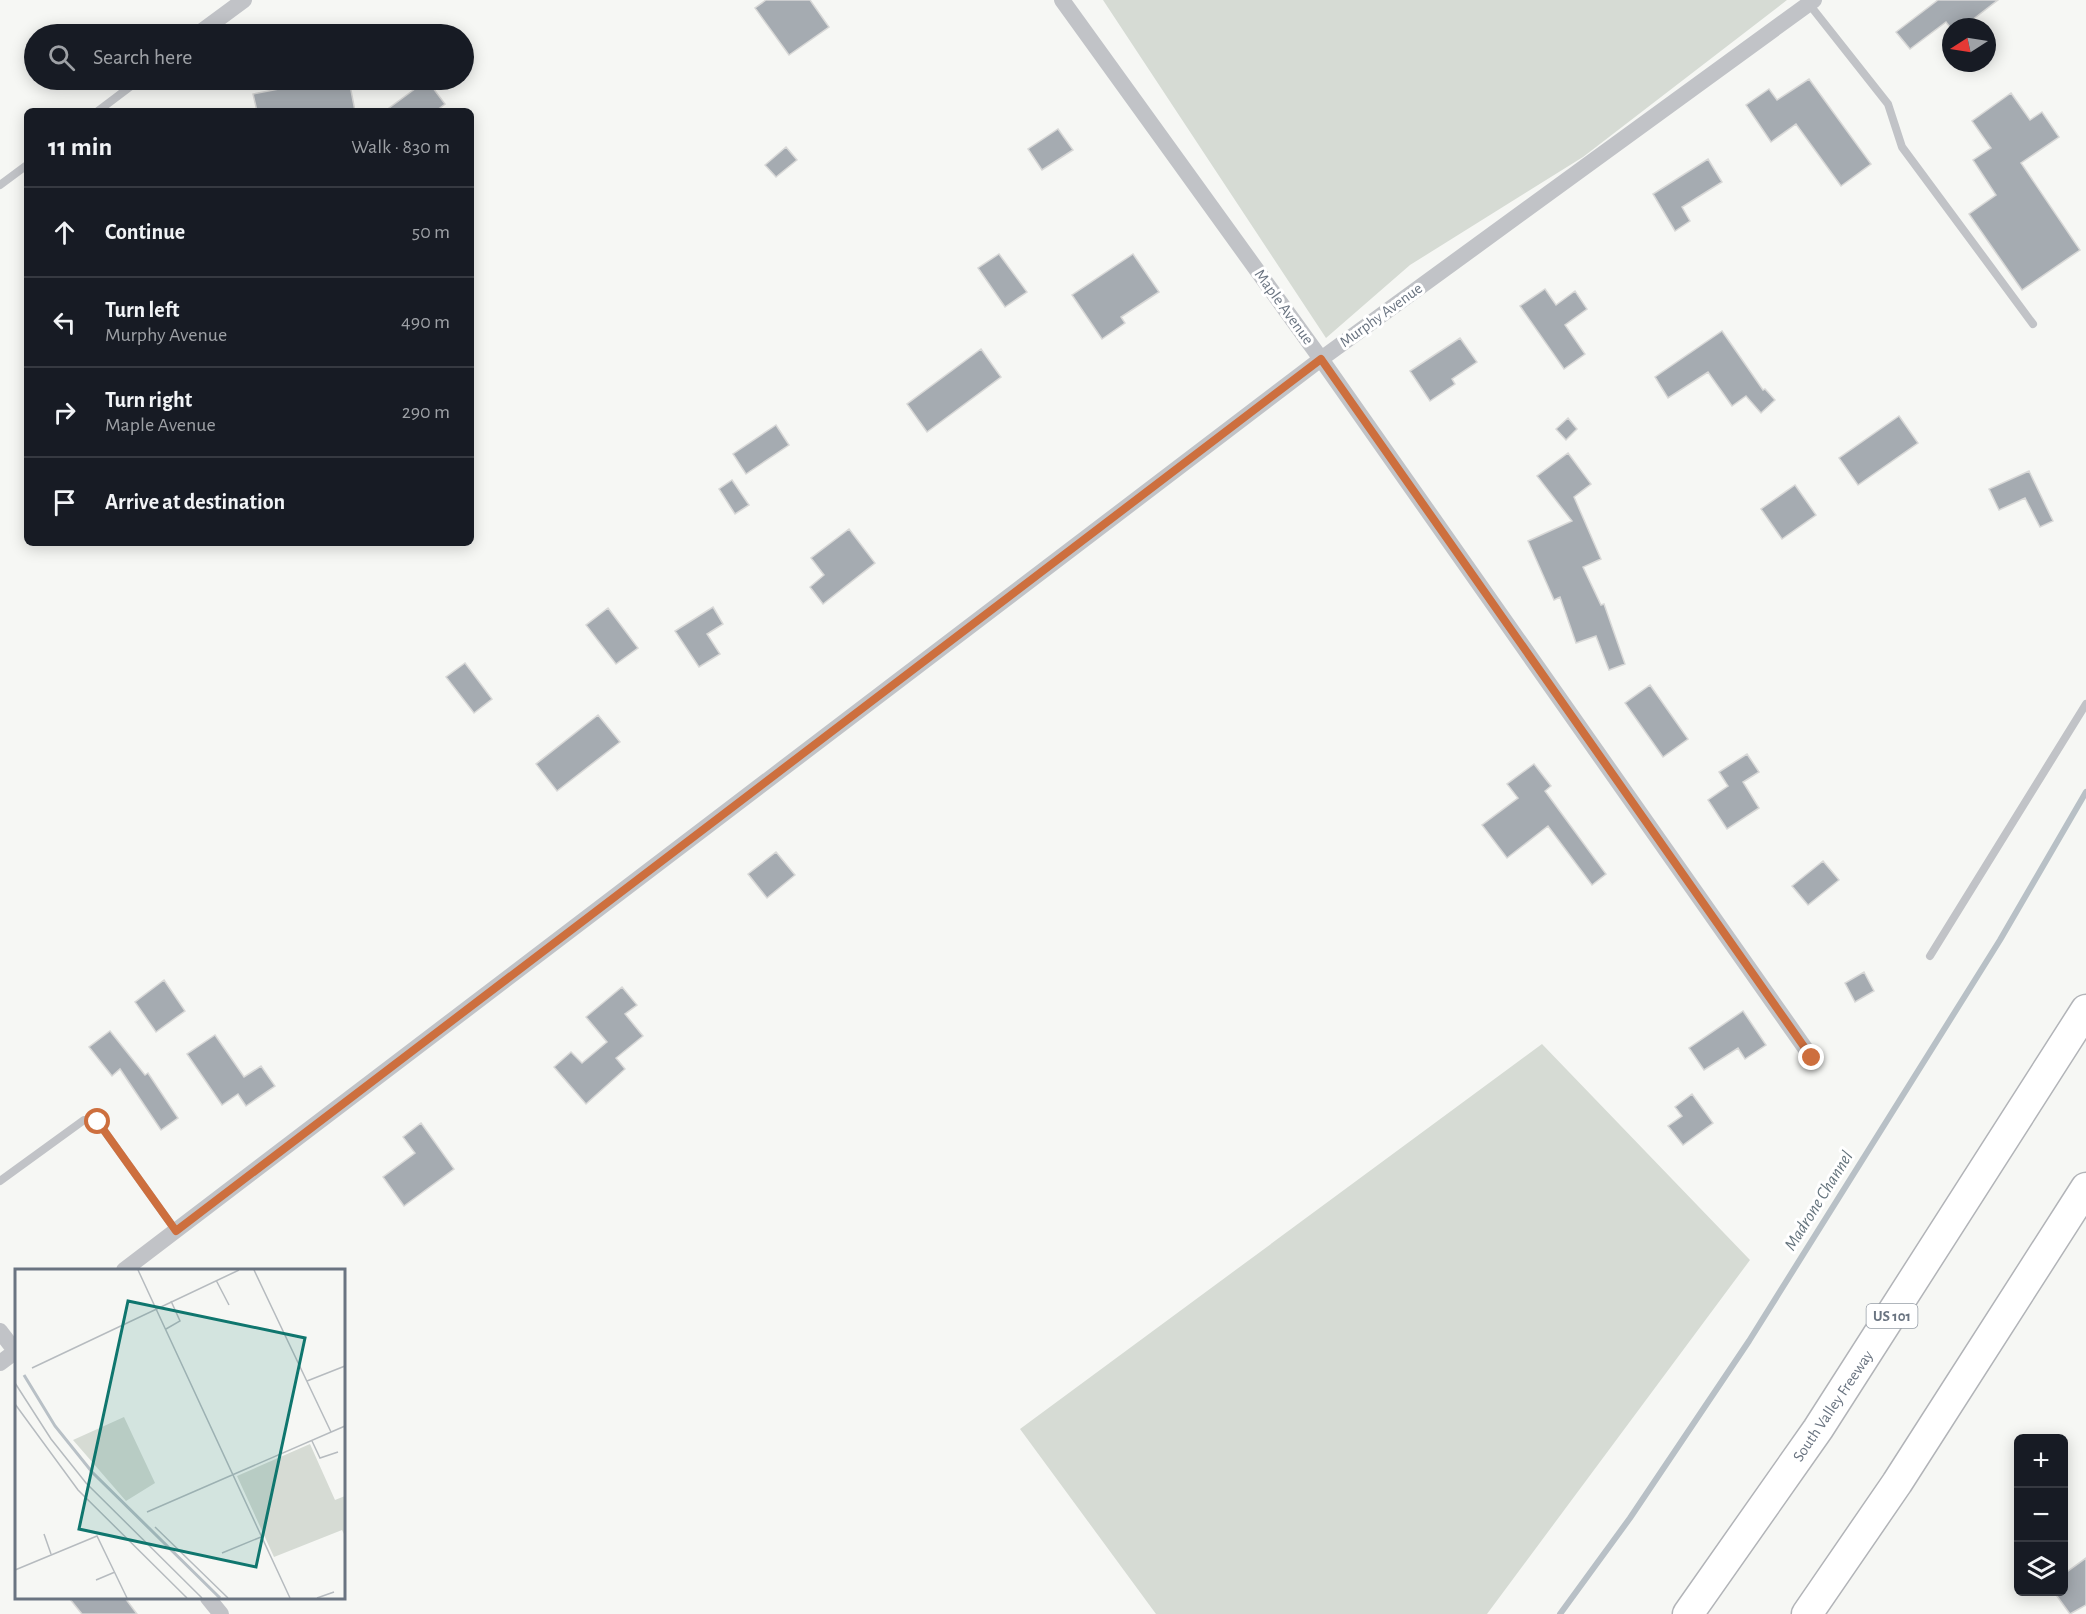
<!DOCTYPE html>
<meta charset="utf-8">
<style>
body{margin:0;font-family:"Alegreya Sans",sans-serif;background:#242831;color:#f1f3f6}
.controls{position:absolute;right:18px;bottom:18px;display:grid;overflow:hidden;border-radius:9px;box-shadow:0 3px 15px #0003}
.controls button{width:54px;height:54px;display:grid;place-items:center;padding:0;border:0;border-bottom:2px solid #363941;background:#171b24;color:#f1f3f6;font:30px sans-serif}
.compass{position:absolute;left:1942px;top:18px;width:54px;height:54px;border-radius:50%;background:#171b24;box-shadow:0 3px 15px #0003;rotate:258deg}
.stop{position:absolute;width:18px;height:18px;margin:-14px;border:4px solid #cd6f3e;border-radius:50%;background:#fff}
.stop.end{background:#cd6f3e;border-color:#fff;box-shadow:0 2px 6px #0008}
.list{margin:0;padding:0;list-style:none}
h2{display:flex;justify-content:space-between;align-items:center;height:78px;margin:0;padding:0 24px;font-size:26px}
h2 small{font-size:20px;font-weight:400;color:#9ea1a6}
.list li{display:grid;grid-template-columns:39px 1fr auto;gap:18px;align-items:center;box-sizing:border-box;height:90px;padding:0 24px;border-top:2px solid #363941}
.list b{display:block;font-size:22px;white-space:nowrap}
.list p{margin:0;font-size:20px;white-space:nowrap;color:#9ea1a6}
.list em{font-size:20px;font-style:normal;color:#9ea1a6}
.icon{flex:none;width:33px;height:33px;fill:none;stroke:currentColor;stroke-width:2;stroke-linecap:round;stroke-linejoin:round}
.map{position:relative;flex:none;width:2086px;height:1614px;overflow:hidden}
.search{position:absolute;background:#171b24;box-shadow:0 3px 15px #0003;left:24px;top:24px;width:450px;height:66px;display:flex;align-items:center;gap:15px;box-sizing:border-box;padding:0 21px;border-radius:33px;color:#9ea1a6;font-size:22px}
.panel{position:absolute;background:#171b24;box-shadow:0 3px 15px #0003;left:24px;top:108px;width:450px;height:438px;border-radius:9px}
.map>svg:first-child{display:block}
</style>
<div class="map">
<svg width="2086" height="1614" viewBox="0 0 2086 1614">
<rect width="100%" height="100%" fill="#f6f7f4"/>
<path fill="#d6dbd4" d="M1103 0H1787L1583 157 1410 265 1326 338Z
M1542 1044 1750 1260 1487 1614H1156L1020 1429Z"/>
<g fill="none" stroke-linecap="round" stroke-linejoin="round">
<path stroke="#b8c0c6" stroke-width="6" d="M1560 1614 1630 1518 1749 1341 2000 940 2086 792"/>
</g>
<path fill="#a5abb1" stroke="#d8d8d7" stroke-width="1.5" d="M766 0H810L829 27 789 55 755 8Z
M1938 0H1998L1963 27H1950L1946 22 1910 49 1896 32Z
M1809 79 1871 164 1841 186 1796 124 1771 142 1746 105 1769 89 1777 100Z
M326 80H349L355 111H257L253 94Z
M427 80 445 104 436 111H385Z
M2011 93 2030 120 2042 112 2059 137 2021 163 2080 250 2022 290 1969 214 1996 195 1973 160 1991 148 1972 121Z
M1058 129 1073 150 1042 170 1028 149Z
M786 147 797 160 776 177 765 165Z
M1708 159 1722 182 1682 207 1690 221 1675 231 1653 194Z
M999 254 1027 292 1005 307 978 268Z
M1133 254 1159 292 1121 317 1125 323 1102 339 1072 295Z
M1545 289 1556 305 1575 291 1587 309 1565 325 1585 354 1564 369 1520 306Z
M1722 331 1763 390 1765 389 1775 400 1761 413 1746 396 1732 406 1708 372 1668 398 1655 377Z
M1460 338 1477 362 1452 379 1455 384 1430 401 1410 371Z
M981 349 1001 377 927 432 907 404Z
M1899 416 1918 443 1858 485 1839 458Z
M1568 418 1577 429 1566 440 1556 429Z
M776 425 789 445 746 474 733 454Z
M1568 453 1591 484 1574 497 1601 559 1583 567 1601 605 1604 604 1625 664 1609 670 1596 636 1576 643 1560 597 1554 600 1528 541 1572 521 1537 476Z
M2029 471 2053 521 2040 527 2025 498 1999 510 1989 489Z
M732 480 749 505 735 514 719 489Z
M1795 485 1816 515 1782 539 1761 509Z
M849 529 875 563 823 604 810 587 824 575 811 558Z
M713 607 723 624 707 634 720 654 699 667 675 631Z
M608 608 638 648 616 664 586 625Z
M465 663 492 699 474 713 446 677Z
M1650 685 1688 739 1663 757 1625 703Z
M598 715 620 742 557 791 536 764Z
M1747 754 1759 772 1743 782 1759 808 1727 829 1708 800 1728 786 1719 772Z
M1534 764 1551 786 1545 791 1606 874 1592 885 1548 826 1507 858 1482 825 1518 798 1507 784Z
M776 852 795 875 767 898 748 874Z
M1823 861 1839 880 1808 905 1792 886Z
M1864 972 1874 991 1855 1002 1845 983Z
M164 980 185 1011 156 1032 135 1002Z
M622 987 637 1005 625 1014 643 1036 616 1058 625 1069 586 1104 554 1067 571 1052 582 1063 607 1042 586 1017Z
M1743 1011 1766 1045 1745 1059 1738 1048 1704 1070 1689 1048Z
M110 1031 145 1075 148 1073 178 1118 161 1130 120 1069 112 1076 89 1047Z
M215 1035 244 1077 261 1066 275 1086 246 1106 238 1094 222 1105 187 1054Z
M1692 1094 1713 1123 1683 1145 1668 1126 1682 1116 1675 1107Z
M421 1123 454 1169 404 1206 383 1177 415 1153 403 1137Z
M2086 1558V1605L2070 1614 2054 1592H2064V1574Z
M69 1598H125L137 1614H82Z"/>
<g fill="none" stroke-linecap="round" stroke-linejoin="round">
<g stroke="#b2b4b8" stroke-width="33">
<path id="highway" d="M1688 1614 1818 1429 2086 1010
M1807 1614 1897 1483 2086 1188"/>
</g>
<path stroke="#c1c3c7" stroke-width="8" d="M1809 4 1888 104 1902 147 2033 324
M98 111 139 80
M0 185 27 165
M1930 956 2086 704
M0 1181 84 1120 98 1122 176 1231"/>
<path stroke="#c1c3c7" stroke-width="16" d="M1062 0 1321 359 1812 1058
M198 34 244 0
M124 1270 1321 359 1814 0
M0 1331 16 1352
M0 1363 16 1351
M208 1598 221 1614"/>
<use href="#highway" stroke="#fff" stroke-width="30"/>
</g>
<g fill="none" stroke-linecap="round" stroke-linejoin="round">
<path stroke="#cd6f3e" stroke-width="8" d="M98 1122 176 1231 1321 359 1812 1058"/>
</g>
<g text-anchor="middle" dominant-baseline="central" stroke-width="6" stroke-linejoin="round" paint-order="stroke">
<rect fill="#fff" stroke="#979ea7" stroke-width="1.5" x="1866.5" y="1304" width="51" height="24" rx="4.5"/>
<g font-size="15" font-weight="bold" fill="#6a7481">
<text x="1892" y="1316">US 101</text>
</g>
<g font-size="16" fill="#6a7481" stroke="#fff">
<text transform="translate(1284 307) rotate(54)">Maple Avenue</text>
<text transform="translate(1381 315) rotate(-36)">Murphy Avenue</text>
<text transform="translate(1833 1406) rotate(-56)">South Valley Freeway</text>
</g>
<g font-size="18" font-style="italic" fill="#65747d" stroke="#fff">
<text transform="translate(1819 1201) rotate(-58)">Madrone Channel</text>
</g>
</g>
<g transform="translate(15 1269)">
<rect width="330" height="330" fill="#f6f7f4"/>
<path d="M109 148 140 214 111 232 58 171ZM295 175 320 231 330 227V267L327 261 259 288 222 207Z" fill="#d6dbd4"/>
<path fill="none" stroke="#b8c0c6" stroke-width="3" d="M9 106 40 157 77 203 205 329"/>
<path fill="none" stroke="#b6bbbf" stroke-width="1.5" d="M123 1 275 329M239 1 316 163M201 11 214 36M151 60 165 52 156 32M17 99 224 1M292 112 330 97M0 114 36 170 71 214 187 329M0 135 63 221 172 329M297 172 305 189 323 183M132 243 330 157M140 258 213 329M29 265 36 285M207 284 246 268M0 301 82 267 112 329M81 311 100 303M302 329 319 323"/>
<path fill="#0f766e" fill-opacity="0.15" stroke="#0f766e" stroke-width="3" d="M113 32 290 69 241 298 64 260Z"/>
<rect width="330" height="330" fill="none" stroke="#6a7481" stroke-width="3"/>
</g>
</svg>
<div class="controls">
<button>+</button>
<button>−</button>
<button><svg class="icon" aria-label="layers" viewBox="0 0 24 24"><path d="M12 4l9 5-9 5-9-5zM3 14l9 5 9-5"/></svg></button>
</div>
<svg class="compass" viewBox="-18 -18 36 36"><path d="M0-13l5 13h-10z" fill="#e53935"/><path d="M0 13l5-13h-10z" fill="#9ea1a6"/></svg>
<div class="stop" style="left:98px;top:1122px"></div>
<div class="stop end" style="left:1812px;top:1058px"></div>
<div class="search"><svg class="icon" aria-label="search" viewBox="0 0 24 24"><circle cx="10" cy="10" r="6"/><path d="M15 15l6 6"/></svg>Search here</div>
<section class="panel">
<h2>11 min<small>Walk · 830 m</small></h2>
<ul class="list">
<li><svg class="icon" aria-label="ahead" viewBox="0 0 24 24"><path d="M12 20V5M6 11l6-6 6 6"/></svg><div><b>Continue</b></div><em>50 m</em></li>
<li><svg class="icon" aria-label="left" viewBox="0 0 24 24"><path d="M17 20v-9H6M10 6l-5 5 5 5"/></svg><div><b>Turn left</b><p>Murphy Avenue</p></div><em>490 m</em></li>
<li><svg class="icon" aria-label="right" viewBox="0 0 24 24"><path d="M7 20v-9h11M14 6l5 5-5 5"/></svg><div><b>Turn right</b><p>Maple Avenue</p></div><em>290 m</em></li>
<li><svg class="icon" aria-label="arrive" viewBox="0 0 24 24"><path d="M6 21V4h12l-3 4 3 4H6"/></svg><div><b>Arrive at destination</b></div></li>
</ul>
</section>
</div>
